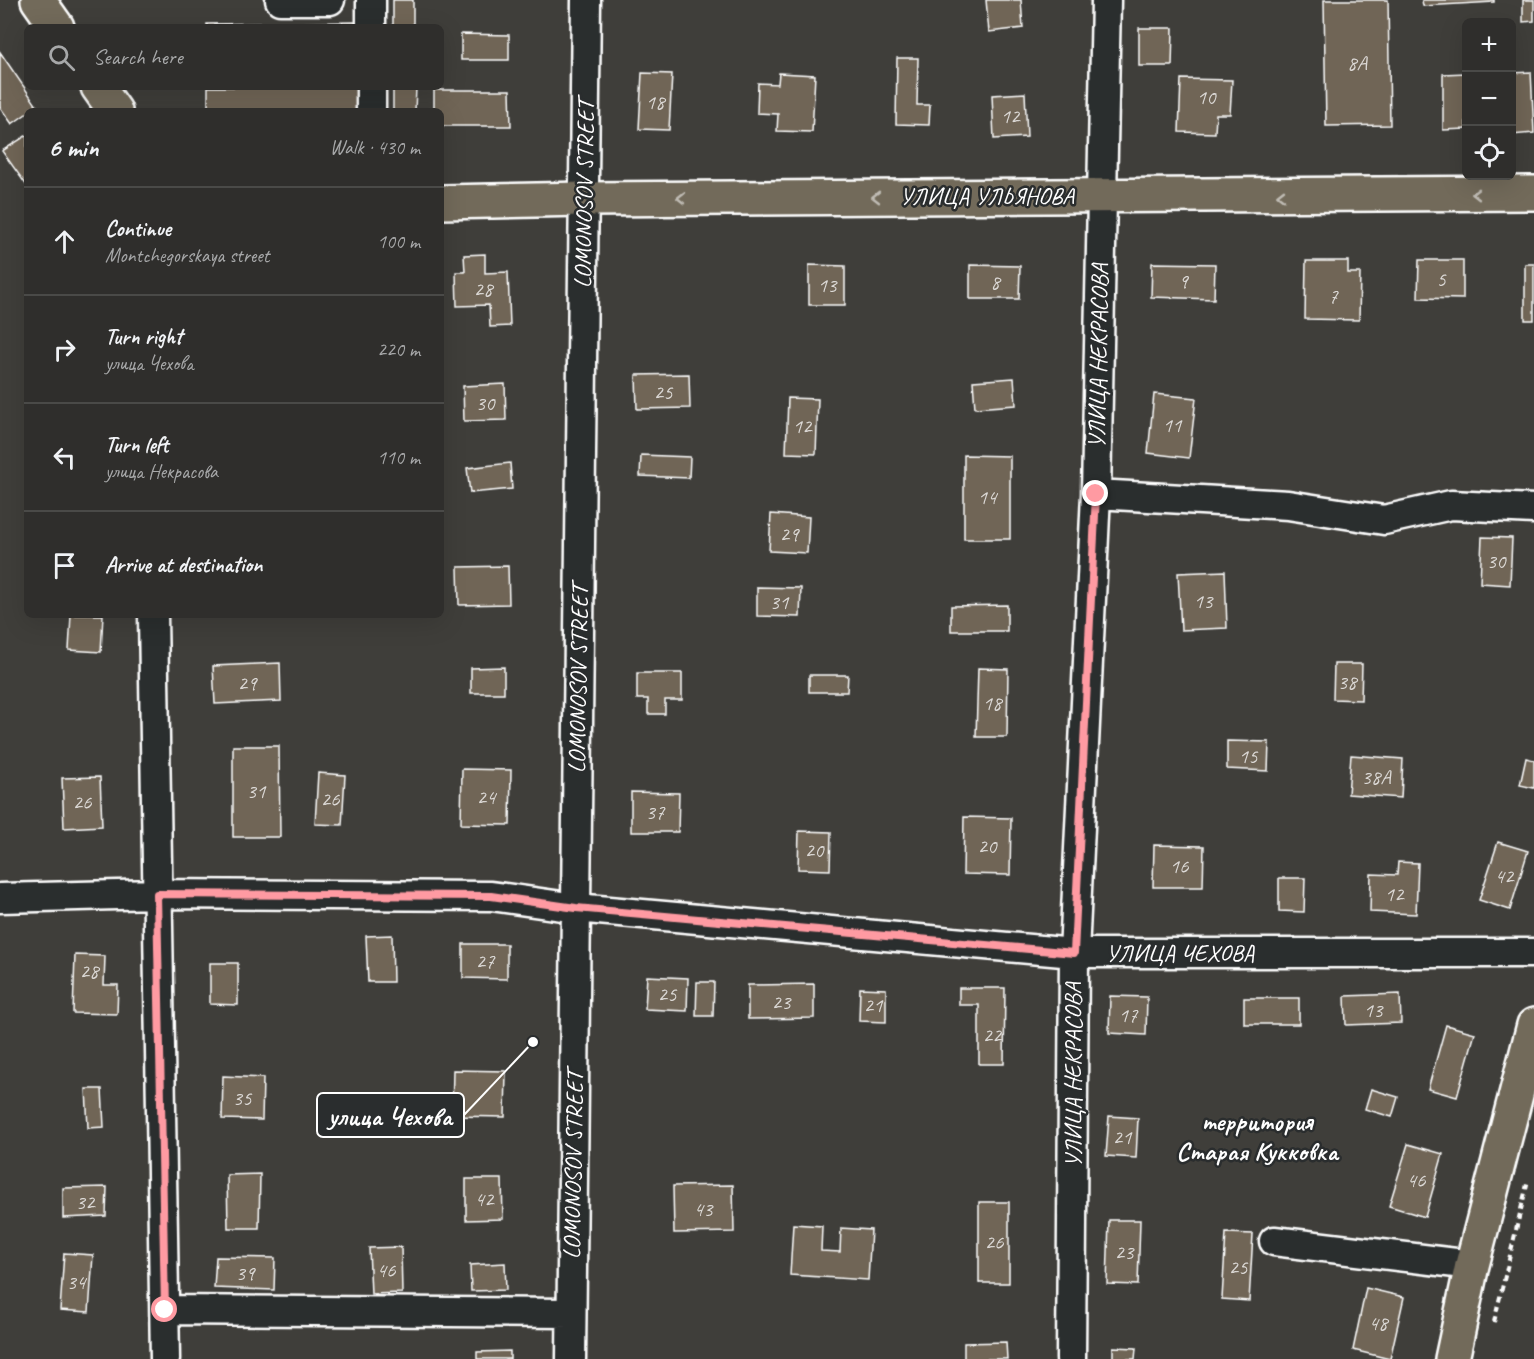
<!DOCTYPE html>
<meta charset="utf-8">
<style>
body{margin:0;font-family:Caveat,sans-serif;background:#3b3a38;color:#f1f3f6}
.controls{position:absolute;right:18px;top:18px;display:grid;overflow:hidden;border-radius:9px;box-shadow:0 6px 24px #0002}
.controls button{width:54px;height:54px;display:grid;place-items:center;padding:0;border:0;border-bottom:2px solid #4a4a48;background:#2f2e2c;color:#f1f3f6;font:30px sans-serif}
.stop{position:absolute;width:18px;height:18px;margin:-14px;border:4px solid #ff9aa2;border-radius:50%;background:#fff}
.stop.end{background:#ff9aa2;border-color:#fff;box-shadow:0 2px 6px #0008}
.list{margin:0;padding:0;list-style:none}
h2{display:flex;justify-content:space-between;align-items:center;height:78px;margin:0;padding:0 24px;font-size:26px}
h2 small{font-size:20px;font-weight:400;color:#a7a8a9}
.list li{display:grid;grid-template-columns:39px 1fr auto;gap:18px;align-items:center;box-sizing:border-box;height:108px;padding:0 24px;border-top:2px solid #4a4a48}
.list b{display:block;font-size:22px;white-space:nowrap}
.list p{margin:0;font-size:20px;white-space:nowrap;color:#a7a8a9}
.list em{font-size:20px;font-style:normal;color:#a7a8a9}
.icon{flex:none;width:33px;height:33px;fill:none;stroke:currentColor;stroke-width:2;stroke-linecap:round;stroke-linejoin:round}
.map{position:relative;flex:none;width:1534px;height:1359px;overflow:hidden}
.search{position:absolute;background:#2f2e2c;box-shadow:0 6px 24px #0002;left:24px;top:24px;width:420px;height:66px;display:flex;align-items:center;gap:15px;box-sizing:border-box;padding:0 21px;border-radius:9px;color:#a7a8a9;font-size:22px}
.panel{position:absolute;background:#2f2e2c;box-shadow:0 6px 24px #0002;left:24px;top:108px;width:420px;height:510px;border-radius:9px}
.map>svg:first-child{display:block}
</style>
<div class="map">
<svg width="1534" height="1359" viewBox="0 0 1534 1359">
<rect width="100%" height="100%" fill="#3f3e3a"/>
<filter id="ink" filterUnits="userSpaceOnUse"><feTurbulence type="fractalNoise" baseFrequency=".0167" numOctaves="2"/><feDisplacementMap in="SourceGraphic" scale="12" xChannelSelector="R" yChannelSelector="G"/><feConvolveMatrix kernelMatrix="1 2 1 2 8 2 1 2 1" color-interpolation-filters="sRGB"/></filter>
<g filter="url(#ink)">
<path fill="#6f6556" stroke="#fff" stroke-width="1.5" d="M393 0H413V27H393Z
M986 0H1021L1023 28 989 32Z
M1324 0H1388L1390 125 1326 126Z
M1422 0H1494V2L1423 6Z
M1523 0H1534V21L1523 22Z
M355 22 356 27H207V24Z
M1139 28H1173L1172 66H1139Z
M461 34 509 35V60H461Z
M0 52 37 106 12 124 0 107Z
M897 58H918L917 105H930L929 125 896 124Z
M1531 72 1534 133 1512 135V73Z
M642 73 672 74 669 130 639 129Z
M779 73 815 75 812 132 777 131 778 114 757 113 758 83 778 84Z
M1466 73V129L1443 130V74Z
M1181 79 1232 80 1230 114H1216L1215 133 1179 132Z
M208 87H356L357 111H208Z
M393 87H416L415 111H393Z
M434 90H510L511 126H441V111H434Z
M1025 93 1027 137 994 139 992 95Z
M27 135V186L2 151Z
M485 254V273L508 272 510 326 490 327 489 305 457 306 456 272H465L464 255Z
M1419 260H1463V299L1418 298Z
M1306 261H1348V273H1360L1359 320 1305 319Z
M1152 263 1215 264 1214 299 1151 297Z
M1525 264H1534V320H1525Z
M809 265 845 266V305H809Z
M970 265 1020 266 1019 299H970Z
M689 374 690 408 637 409 636 375Z
M1014 378 1016 405 975 408 973 381Z
M505 384 506 420 464 421 463 386Z
M1154 394 1196 398 1189 458 1148 453Z
M788 398 818 399 816 454 786 453Z
M641 455 690 457 689 478 640 476Z
M964 455 1010 456V539H964Z
M510 463 512 489 470 493 467 468Z
M771 514 809 517 807 553 769 551Z
M1482 537 1512 538 1510 585 1480 583Z
M508 566 509 604 459 605 458 567Z
M1225 571 1227 628 1181 630 1178 573Z
M757 587 801 588 800 617 757 616Z
M1007 605V631H951V606Z
M71 615H103L101 652 69 650Z
M280 663 281 701 215 704 213 666Z
M1334 664H1362L1361 700 1333 699Z
M504 667V693H471V668Z
M978 668 1008 669 1007 737H976Z
M637 673H682V700H665V714H648V699H637Z
M809 675H848L847 692H809Z
M1227 741 1269 742 1268 771 1227 769Z
M233 746H279L280 837H233Z
M1351 755 1403 759 1401 798 1348 794Z
M1526 758 1534 760V788L1520 785Z
M462 769 511 770 510 825 461 824Z
M318 773 345 775 342 825 315 824Z
M100 777 102 826 64 828 62 778Z
M631 792 679 793 678 832H631Z
M964 817 1011 818 1010 875 963 874Z
M799 831 831 832 830 870 798 869Z
M1498 842 1528 851 1510 910 1479 900Z
M1154 845 1204 846 1203 887H1153Z
M1398 862 1418 863 1416 914 1370 912 1371 874 1397 875Z
M1279 878H1305L1304 912 1279 911Z
M392 935 393 982H368L366 936Z
M463 944H507V979L463 978Z
M75 955 105 956 104 985H118L117 1014 73 1013Z
M210 963H238V1005L210 1004Z
M647 976 688 978 687 1011 645 1009Z
M697 982H714L713 1016H696Z
M814 984V1018L748 1019V985Z
M860 988 886 989V1022L859 1021Z
M959 988H1005L1004 1064H979V1005H959Z
M1400 994 1401 1023 1346 1025 1345 996Z
M1110 996 1147 997 1146 1035 1109 1033Z
M1244 998H1299V1024H1244Z
M1446 1025 1475 1033 1457 1097 1428 1089Z
M453 1070 506 1071 505 1117 452 1116Z
M223 1076 263 1078 262 1120 222 1119Z
M86 1089H102L104 1127 88 1128Z
M1371 1089 1398 1097 1392 1117 1365 1109Z
M1109 1116 1138 1118 1136 1158 1106 1156Z
M1408 1144 1443 1154 1425 1217 1389 1206Z
M260 1174 259 1228H228L227 1175Z
M466 1179H502L503 1219 466 1220Z
M733 1185 734 1232 674 1233 673 1186Z
M107 1187 106 1216 63 1218V1188Z
M979 1202H1009V1283H979Z
M1109 1220H1140L1138 1285 1107 1284Z
M793 1224 822 1226 821 1251 840 1252 841 1228 871 1230 868 1280 790 1275Z
M1226 1233 1253 1234 1249 1301 1222 1299Z
M401 1247 402 1293 371 1294 369 1248Z
M64 1253 93 1255 89 1312 60 1310Z
M216 1257 275 1258 274 1290 214 1288Z
M505 1263 506 1290 471 1291 470 1265Z
M1366 1288 1404 1297 1390 1359 1353 1350Z
M1006 1342 1007 1359H964V1343Z
M1113 1347 1136 1348 1135 1359H1113Z
M510 1351V1359H477V1352Z"/>
<g fill="none" stroke-linecap="round" stroke-linejoin="round">
<g stroke="#fff" stroke-width="33">
<path id="minor" d="M280 0H330
M371 27V0
M371 111V87
M1096 494 1288 505 1384 520 1451 505 1534 509
M153 615 165 1359
M0 898 157 894 491 896 576 908 1074 953H1534
M1274 1241 1472 1265
M165 1310 571 1313
M571 1359 586 0
M1071 1359 1074 953 1096 494 1106 0"/>
</g>
<g stroke="#fff" stroke-width="38">
<path id="major" d="M38 0 57 27
M98 87 115 111
M441 202 584 199 1534 193
M1452 1359 1472 1265 1534 1025"/>
</g>
<path stroke="#fff" stroke-width="4" stroke-dasharray="6 4.5" stroke-linecap="butt" d="M1494 1322 1528 1180"/>
<use href="#minor" stroke="#2a2d2e" stroke-width="28"/>
<use href="#major" stroke="#726b5a" stroke-width="33"/>
</g>
<defs><path id="oneway-chevron" d="M-2-3.5L2.5 0L-2 3.5" fill="none" stroke-width="1.6" stroke-linecap="round" stroke-linejoin="round" transform="scale(1.5)"/></defs>
<g stroke="#c0bcb5">
<use href="#oneway-chevron" transform="translate(1476 194) rotate(180)"/>
<use href="#oneway-chevron" transform="translate(1281 195) rotate(180)"/>
<use href="#oneway-chevron" transform="translate(876 197) rotate(180)"/>
<use href="#oneway-chevron" transform="translate(681 198) rotate(180)"/>
</g>
</g>
<g fill="none" stroke-linecap="round" stroke-linejoin="round" filter="url(#ink)">
<path stroke="#ff9aa2" stroke-width="8" d="M165 1310 157 894 491 896 576 908 1074 953 1096 494"/>
</g>
<g text-anchor="middle" dominant-baseline="central" stroke-width="5" stroke-linejoin="round" paint-order="stroke">
<g font-size="21" fill="#dbd8d5">
<text x="1357" y="63">8А</text>
<text x="1206" y="97">10</text>
<text x="655" y="102">18</text>
<text x="1010" y="116">12</text>
<text x="1441" y="279">5</text>
<text x="1183" y="281">9</text>
<text x="995" y="282">8</text>
<text x="827" y="285">13</text>
<text x="483" y="289">28</text>
<text x="1333" y="296">7</text>
<text x="663" y="392">25</text>
<text x="485" y="403">30</text>
<text x="1172" y="425">11</text>
<text x="802" y="426">12</text>
<text x="987" y="497">14</text>
<text x="789" y="534">29</text>
<text x="1496" y="561">30</text>
<text x="1203" y="601">13</text>
<text x="779" y="602">31</text>
<text x="1347" y="682">38</text>
<text x="247" y="683">29</text>
<text x="992" y="703">18</text>
<text x="1248" y="756">15</text>
<text x="1376" y="777">38А</text>
<text x="256" y="791">31</text>
<text x="486" y="797">24</text>
<text x="330" y="799">26</text>
<text x="82" y="802">26</text>
<text x="655" y="812">37</text>
<text x="987" y="846">20</text>
<text x="814" y="850">20</text>
<text x="1179" y="866">16</text>
<text x="1504" y="876">42</text>
<text x="1394" y="894">12</text>
<text x="485" y="961">27</text>
<text x="89" y="971">28</text>
<text x="667" y="994">25</text>
<text x="781" y="1002">23</text>
<text x="873" y="1005">21</text>
<text x="1373" y="1010">13</text>
<text x="1128" y="1015">17</text>
<text x="992" y="1035">22</text>
<text x="242" y="1098">35</text>
<text x="1122" y="1137">21</text>
<text x="1416" y="1180">46</text>
<text x="484" y="1199">42</text>
<text x="85" y="1202">32</text>
<text x="703" y="1209">43</text>
<text x="994" y="1242">26</text>
<text x="1124" y="1252">23</text>
<text x="1238" y="1267">25</text>
<text x="386" y="1270">46</text>
<text x="245" y="1273">39</text>
<text x="76" y="1282">34</text>
<text x="1378" y="1323">48</text>
</g>
<g font-size="24" fill="#fff" stroke="#2a2d2e">
<text transform="translate(584 194) rotate(-89)">LOMONOSOV STREET</text>
<text x="987" y="196">УЛИЦА УЛЬЯНОВА</text>
<text transform="translate(1098 356) rotate(-89)">УЛИЦА НЕКРАСОВА</text>
<text transform="translate(578 679) rotate(-89)">LOMONOSOV STREET</text>
<text x="1180" y="953">УЛИЦА ЧЕХОВА</text>
<text transform="translate(1073 1075) rotate(-90)">УЛИЦА НЕКРАСОВА</text>
<text transform="translate(573 1165) rotate(-89)">LOMONOSOV STREET</text>
</g>
<g font-size="26" font-weight="bold" fill="#fff" stroke="#2a2d2e">
<text x="1257" y="1121">территория<tspan x="1257" dy="30">Старая Кукковка</tspan></text>
</g>
</g>
<path fill="none" stroke="#fff" stroke-width="2" d="M533 1042L464 1115"/>
<circle fill="#fff" stroke="#2a2d2e" stroke-width="2" cx="533" cy="1042" r="6"/>
<rect fill="#2a2d2e" stroke="#fff" stroke-width="2" x="317" y="1093" width="147" height="44" rx="6"/>
<g font-size="26" text-anchor="middle" font-weight="bold" fill="#fff">
<text x="390" y="1125">улица Чехова</text>
</g>
</svg>
<div class="controls">
<button>+</button>
<button>−</button>
<button><svg class="icon" aria-label="locate" viewBox="0 0 24 24"><circle cx="12" cy="12" r="6"/><path d="M12 2v4M12 18v4M2 12h4M18 12h4"/></svg></button>
</div>
<div class="stop" style="left:165px;top:1310px"></div>
<div class="stop end" style="left:1096px;top:494px"></div>
<div class="search"><svg class="icon" aria-label="search" viewBox="0 0 24 24"><circle cx="10" cy="10" r="6"/><path d="M15 15l6 6"/></svg>Search here</div>
<section class="panel">
<h2>6 min<small>Walk · 430 m</small></h2>
<ul class="list">
<li><svg class="icon" aria-label="ahead" viewBox="0 0 24 24"><path d="M12 20V5M6 11l6-6 6 6"/></svg><div><b>Continue</b><p>Montchegorskaya street</p></div><em>100 m</em></li>
<li><svg class="icon" aria-label="right" viewBox="0 0 24 24"><path d="M7 20v-9h11M14 6l5 5-5 5"/></svg><div><b>Turn right</b><p>улица Чехова</p></div><em>220 m</em></li>
<li><svg class="icon" aria-label="left" viewBox="0 0 24 24"><path d="M17 20v-9H6M10 6l-5 5 5 5"/></svg><div><b>Turn left</b><p>улица Некрасова</p></div><em>110 m</em></li>
<li><svg class="icon" aria-label="arrive" viewBox="0 0 24 24"><path d="M6 21V4h12l-3 4 3 4H6"/></svg><div><b>Arrive at destination</b></div></li>
</ul>
</section>
</div>
